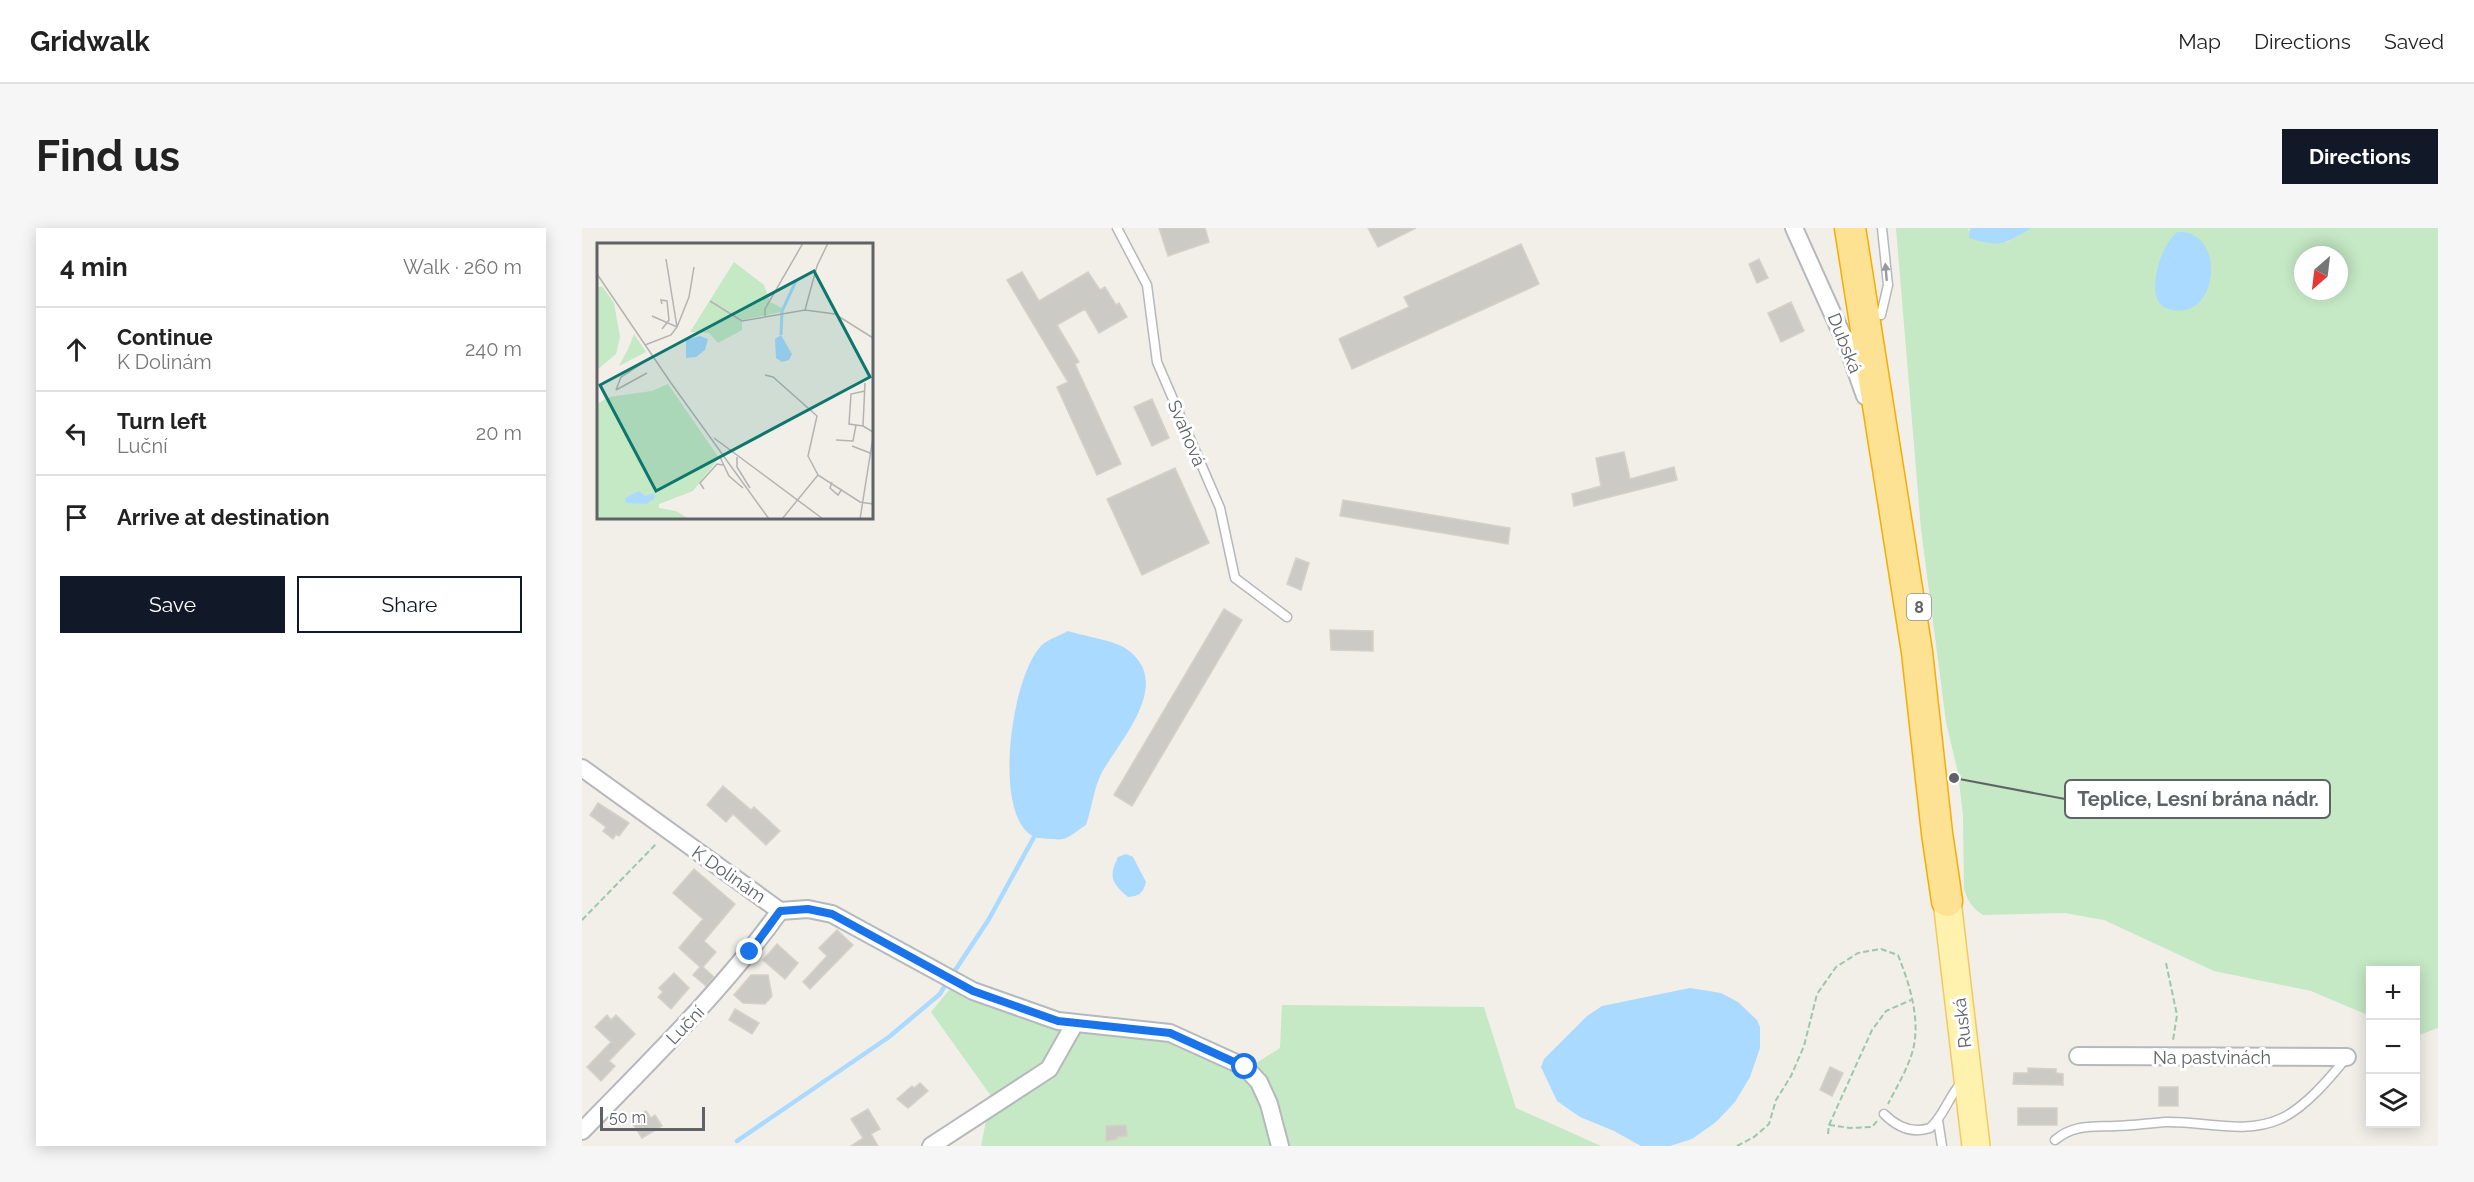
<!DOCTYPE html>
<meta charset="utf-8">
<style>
body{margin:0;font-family:Raleway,sans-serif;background:#f6f6f6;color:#222}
.controls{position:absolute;right:18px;bottom:18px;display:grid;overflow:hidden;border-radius:0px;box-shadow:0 3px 15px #0003}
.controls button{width:54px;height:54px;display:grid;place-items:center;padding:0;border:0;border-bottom:2px solid #e0e0e0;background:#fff;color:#222;font:30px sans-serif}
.compass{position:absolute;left:1712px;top:18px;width:54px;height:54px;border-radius:50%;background:#fff;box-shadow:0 3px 15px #0003;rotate:208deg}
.scale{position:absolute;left:18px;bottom:15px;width:105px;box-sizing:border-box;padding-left:6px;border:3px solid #5f6368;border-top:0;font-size:16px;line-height:21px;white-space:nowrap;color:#5f6368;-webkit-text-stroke:4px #fff;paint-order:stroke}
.stop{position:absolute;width:18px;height:18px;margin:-14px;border:4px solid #1a73e8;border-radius:50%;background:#fff}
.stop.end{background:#1a73e8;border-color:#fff;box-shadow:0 2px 6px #0008}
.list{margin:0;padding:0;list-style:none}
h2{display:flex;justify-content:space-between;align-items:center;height:78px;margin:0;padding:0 24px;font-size:26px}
h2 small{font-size:20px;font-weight:400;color:#767676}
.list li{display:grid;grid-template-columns:39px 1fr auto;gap:18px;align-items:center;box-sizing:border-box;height:84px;padding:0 24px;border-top:2px solid #e0e0e0}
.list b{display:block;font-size:22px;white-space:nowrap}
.list p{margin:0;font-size:20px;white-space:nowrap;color:#767676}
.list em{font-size:20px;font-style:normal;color:#767676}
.actions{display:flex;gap:12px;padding:18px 24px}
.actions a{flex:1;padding:14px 0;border:2px solid #111827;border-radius:0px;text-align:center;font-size:21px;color:#111827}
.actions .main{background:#111827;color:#fff}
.icon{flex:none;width:33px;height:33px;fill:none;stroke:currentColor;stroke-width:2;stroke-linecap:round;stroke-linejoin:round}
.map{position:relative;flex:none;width:1856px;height:918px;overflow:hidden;border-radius:0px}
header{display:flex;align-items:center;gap:36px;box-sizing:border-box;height:84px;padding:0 30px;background:#fff;border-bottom:2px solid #e0e0e0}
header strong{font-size:28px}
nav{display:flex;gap:33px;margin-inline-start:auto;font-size:21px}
.intro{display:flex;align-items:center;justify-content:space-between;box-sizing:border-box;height:144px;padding:0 36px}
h1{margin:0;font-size:42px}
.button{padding:15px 27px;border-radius:0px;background:#111827;color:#fff;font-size:21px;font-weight:700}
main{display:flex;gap:36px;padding:0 36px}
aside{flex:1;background:#fff;border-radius:0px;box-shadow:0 3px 15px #0003}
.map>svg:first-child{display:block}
</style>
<header>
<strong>Gridwalk</strong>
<nav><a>Map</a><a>Directions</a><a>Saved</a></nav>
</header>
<div class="intro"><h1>Find us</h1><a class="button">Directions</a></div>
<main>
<aside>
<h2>4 min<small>Walk · 260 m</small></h2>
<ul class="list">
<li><svg class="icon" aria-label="ahead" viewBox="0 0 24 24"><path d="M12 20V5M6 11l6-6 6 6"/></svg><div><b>Continue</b><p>K Dolinám</p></div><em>240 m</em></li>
<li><svg class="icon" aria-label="left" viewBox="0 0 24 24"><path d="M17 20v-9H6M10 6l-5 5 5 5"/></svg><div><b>Turn left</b><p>Luční</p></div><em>20 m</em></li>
<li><svg class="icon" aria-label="arrive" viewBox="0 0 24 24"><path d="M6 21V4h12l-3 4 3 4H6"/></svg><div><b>Arrive at destination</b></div></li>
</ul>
<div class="actions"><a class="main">Save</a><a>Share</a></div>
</aside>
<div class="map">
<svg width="1856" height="918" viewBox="0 0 1856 918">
<rect width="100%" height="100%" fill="#f1efe8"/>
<path fill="#c5e8c5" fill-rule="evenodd" d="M1314 0H1388L1386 2 1425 14 1450 0H1856V800L1837 807 1834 806V742H1788V788L1729 763 1632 743 1522 692 1483 685 1401 687C1390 680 1386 673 1382 661L1381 587 1376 545 1364 494 1339 301ZM1721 27H1757V63H1721Z
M368 761 478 801 585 811 660 844 698 820 700 777 902 779 934 880 1019 918H399L409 868 349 784Z"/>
<path fill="#aadaff" d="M1388 0H1450C1422 16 1419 20 1387 10Z
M1596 4C1647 2 1636 100 1584 80 1561 71 1579 14 1596 4Z
M486 403C501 408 531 412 543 420 593 453 540 510 520 544 512 559 510 580 504 597 497 601 489 609 481 611 477 612 471 611 467 611 461 610 454 611 449 607 410 582 430 444 461 416 467 411 479 407 486 403Z
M544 626 551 629 564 654C561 665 558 668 546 669 530 655 526 649 536 629Z
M1108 760 1139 765 1156 774 1175 792 1178 799V820L1168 849 1153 874 1134 894 1110 911 1088 918H1059L1032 903 998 889 975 873 959 839 962 831 1005 788 1020 778Z"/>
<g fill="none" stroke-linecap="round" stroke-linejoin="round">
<path stroke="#aadaff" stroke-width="4.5" d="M370 747 407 691 452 609
M155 913 307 809 358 766 365 754"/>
</g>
<path fill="#cccac5" stroke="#d6d1c6" stroke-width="1.5" d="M577 0H623L627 14 586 28Z
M786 0H834L796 19Z
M939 16 957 56 770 141 757 111 827 79 822 69Z
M1177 31 1186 50 1175 55 1167 36Z
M440 44 457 73 506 44 518 62 523 59 534 77 537 75 545 89 517 105 503 81 475 97 497 134 493 136 539 236 515 247 475 159 486 154 425 52Z
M1209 74 1222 103 1199 114 1186 85Z
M570 171 587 210 570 218 552 179Z
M1042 224 1048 251 1092 239 1095 252 992 278 990 266 1019 258 1014 230Z
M593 240 627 315 560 347 525 271Z
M761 272 928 300 926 316 758 288Z
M714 330 727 335 719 362 705 356Z
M642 381 660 392 550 578 532 567Z
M748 402 791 403V423L749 422Z
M141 558 169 582 172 579 198 603 184 617 151 586 144 594 125 577Z
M16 575 47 595 37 608 34 606 31 611 21 603 24 599 8 587Z
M112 641 153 676 122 713 134 724 121 739 132 749 124 758 111 747 118 739 97 720 121 691 91 665Z
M255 702 271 717 228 761 221 754 245 728 237 720Z
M195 716 216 735 203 751 181 732Z
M92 745 107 760 89 781 76 769 81 764 77 760Z
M169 747H186L190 768 183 776 161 775 152 767Z
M153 781 177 795 170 806 147 792Z
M25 787 29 792 34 787 53 806 27 833 33 838 19 853 5 839 29 814 13 799Z
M1248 839 1261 845 1250 868 1238 862Z
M1446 840 1474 841V845L1481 846V857L1431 856 1432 845H1446Z
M338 855 346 863 326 880 315 871 330 858 332 860Z
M1577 859H1596V878H1577Z
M1436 880H1475V897H1436Z
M286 881 298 901 289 906 296 918H269L281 910 269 891Z
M64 883 69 890 73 887 80 898 60 910 49 893Z
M544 897 545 908 535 909V911L524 913V898Z"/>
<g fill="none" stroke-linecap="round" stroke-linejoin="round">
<g stroke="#b5b8bc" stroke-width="11">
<path id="lane" d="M535 0 565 57 575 134 638 280 653 350 705 389
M1299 87 1306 57 1300 0
M1302 886C1315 899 1330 906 1348 900 1362 888 1367 867 1381 853
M1356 892 1360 918
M1473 912C1492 896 1510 899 1533 898 1550 898 1567 895 1584 894 1621 893 1663 907 1698 891 1723 880 1748 850 1765 829"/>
</g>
<g stroke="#b5b8bc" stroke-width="20">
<path id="street" d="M1212 0 1266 120 1283 168
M0 540 198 683 226 681 250 686 391 763 476 793 588 805 663 839 677 854 687 876 698 918
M1496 828 1765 829
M0 903C69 832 140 763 198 683
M349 918 467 841 493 795"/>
</g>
<g stroke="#f2c960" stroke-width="30">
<path id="primary" d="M1365 673 1394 918"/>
</g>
<g stroke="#f9ab00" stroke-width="33">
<path id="highway" d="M1268 0 1335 424 1355 605 1365 673"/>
</g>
<path stroke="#9cc7a9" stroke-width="2" stroke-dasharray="6 3" stroke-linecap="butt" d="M0 692 75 615
M1584 735 1595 787 1591 812
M1247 897 1268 900 1290 899 1295 893
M1246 906 1247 897 1290 802 1304 783 1329 772
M1155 918 1172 909 1187 896 1194 872 1209 848 1222 818 1235 766 1254 739 1276 725 1299 721 1316 727C1326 752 1336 783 1333 810 1331 833 1316 856 1306 876"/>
<use href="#lane" stroke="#fff" stroke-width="8"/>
<use href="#street" stroke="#fff" stroke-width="16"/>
<use href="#primary" stroke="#fff2af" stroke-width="27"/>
<use href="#highway" stroke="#fde293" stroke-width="30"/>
</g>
<defs><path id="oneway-solid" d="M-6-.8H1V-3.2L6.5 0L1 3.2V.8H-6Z" transform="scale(1.5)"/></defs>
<use fill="#979a9d" href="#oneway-solid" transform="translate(1304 44) rotate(-95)"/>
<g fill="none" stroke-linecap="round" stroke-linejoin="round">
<path stroke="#1a73e8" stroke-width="8" d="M168 724 198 683 226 681 250 686 391 763 476 793 588 805 663 839"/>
</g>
<g text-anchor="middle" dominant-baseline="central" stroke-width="6" stroke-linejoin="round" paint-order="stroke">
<rect fill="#fff" stroke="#8f9295" stroke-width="1.5" x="1325" y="366" width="24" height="26" rx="4.5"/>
<g font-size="16" font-weight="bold" fill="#5f6368">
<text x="1337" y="379">8</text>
</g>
<g font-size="18" fill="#5f6368" stroke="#fff">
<text transform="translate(1263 115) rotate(68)">Dubská</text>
<text transform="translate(605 205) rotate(67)">Svahová</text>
<text transform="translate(147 646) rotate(35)">K Dolinám</text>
<text transform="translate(1380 795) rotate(-97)">Ruská</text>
<text transform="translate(103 797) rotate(-46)">Luční</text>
<text x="1630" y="829">Na pastvinách</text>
</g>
</g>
<g transform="translate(15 15)">
<rect width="276" height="276" fill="#f1efe8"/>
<path d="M137 19 167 42 173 59 185 65 184 69 145 77V87L121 100 112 90 93 89ZM5 43 17 60 23 94 19 111 0 127V45ZM37 91 49 109 22 123 31 106ZM71 141 122 215 96 248 62 261V265L79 268 92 276H0V161L12 154 55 148Z" fill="#c5e8c5"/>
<path d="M184 92 195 111 192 117 185 119 179 115 178 96ZM103 93 111 96 108 107 99 114 89 115V97ZM42 248 48 253 57 250 58 255 49 261 29 260 28 255Z" fill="#aadaff"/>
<path fill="none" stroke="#aadaff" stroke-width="3" d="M184 92 185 68 199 38"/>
<path fill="none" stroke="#b3b3b1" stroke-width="1.5" d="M0 31 74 140M113 58 145 78 208 67 238 71 276 95M208 67 220 23 231 0M55 73 80 84 92 54 97 24M168 73V66L206 0M65 86 72 77 70 58 64 57 65 61M48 102 74 92 80 84 69 16M168 132 176 134 220 173 211 213 221 232M74 140 172 276M268 140 266 183 276 189M19 147 24 134 47 119M19 147 50 130M266 183 252 181 254 151 268 148M117 195 226 276M239 197 256 198 259 182M255 203 273 210M123 214 132 233 146 245M140 214V224L153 245M235 239 233 245 241 252 245 246M107 246 103 240 120 221 126 222M185 276 221 232 263 259 276 261M263 276 276 194"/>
<path fill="#0f766e" fill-opacity="0.15" stroke="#0f766e" stroke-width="3" d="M217 28 273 134 59 248 3 142Z"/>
<rect width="276" height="276" fill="none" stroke="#5f6368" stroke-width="3"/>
</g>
<path fill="none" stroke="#5f6368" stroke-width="2" d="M1372 550L1483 571"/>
<circle fill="#5f6368" stroke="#fff" stroke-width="2" cx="1372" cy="550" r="6"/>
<rect fill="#fff" stroke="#5f6368" stroke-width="2" x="1483" y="552" width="265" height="38" rx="6"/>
<g font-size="20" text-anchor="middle" font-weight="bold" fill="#5f6368">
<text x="1616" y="578">Teplice, Lesní brána nádr.</text>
</g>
</svg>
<div class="controls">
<button>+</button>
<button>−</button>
<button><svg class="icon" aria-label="layers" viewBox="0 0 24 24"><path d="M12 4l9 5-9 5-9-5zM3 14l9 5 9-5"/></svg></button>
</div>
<svg class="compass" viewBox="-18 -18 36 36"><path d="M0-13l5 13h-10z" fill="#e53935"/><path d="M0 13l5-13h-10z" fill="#767676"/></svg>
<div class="scale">50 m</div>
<div class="stop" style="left:663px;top:839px"></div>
<div class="stop end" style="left:168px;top:724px"></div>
</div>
</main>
